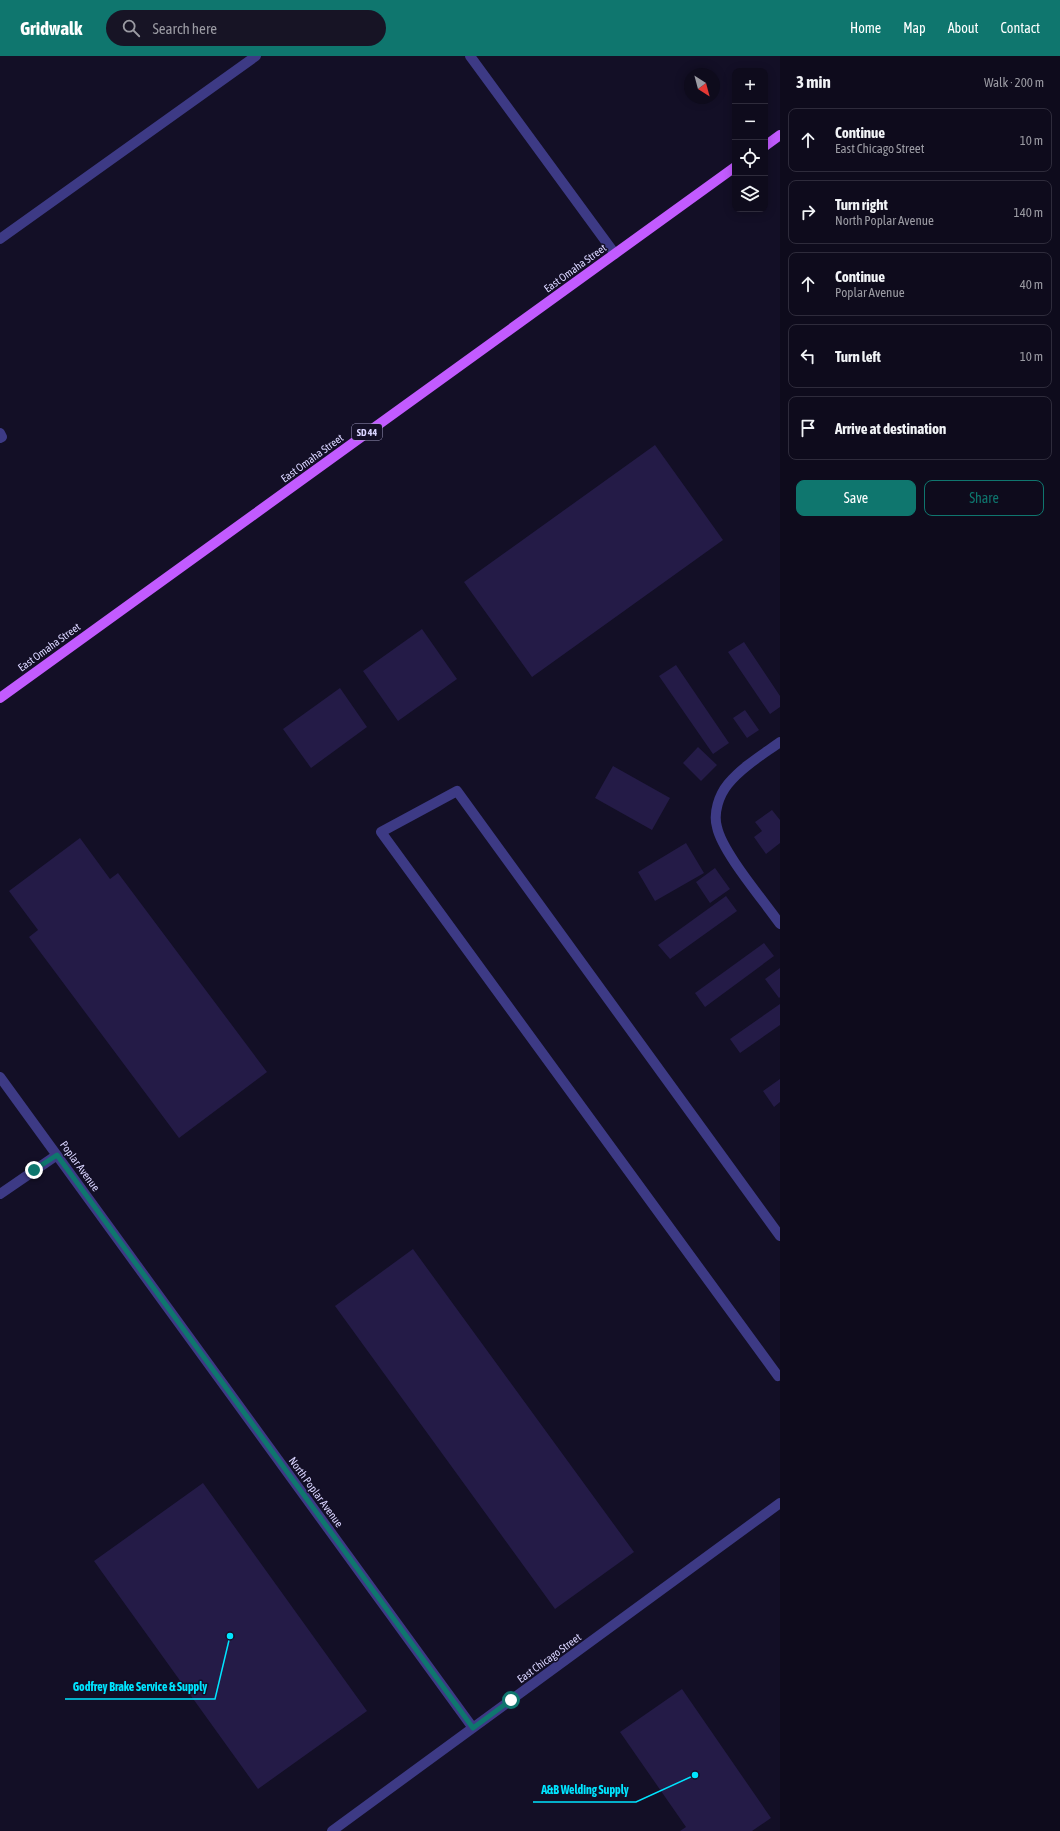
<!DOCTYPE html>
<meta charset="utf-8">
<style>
body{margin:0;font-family:"Asap Condensed",sans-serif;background:#171425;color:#f1f3f6}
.controls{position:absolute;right:12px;top:12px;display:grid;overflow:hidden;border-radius:8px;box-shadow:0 2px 10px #0003}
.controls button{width:36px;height:36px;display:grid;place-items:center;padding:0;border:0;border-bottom:1px solid #2e2b3b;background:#0e0b1c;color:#f1f3f6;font:20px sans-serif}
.compass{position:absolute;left:684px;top:12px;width:36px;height:36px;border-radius:50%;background:#0e0b1c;box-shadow:0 2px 10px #0003;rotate:144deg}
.stop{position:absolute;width:12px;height:12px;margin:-9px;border:3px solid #0f766e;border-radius:50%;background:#fff}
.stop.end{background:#0f766e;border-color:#fff;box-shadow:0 1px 4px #0008}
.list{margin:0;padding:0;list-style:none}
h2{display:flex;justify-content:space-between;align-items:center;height:52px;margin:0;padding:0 16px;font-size:17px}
h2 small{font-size:13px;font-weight:400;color:#9b9ba3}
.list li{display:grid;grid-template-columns:26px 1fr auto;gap:12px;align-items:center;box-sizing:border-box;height:64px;margin:0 8px 8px;padding:0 8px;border:1px solid #2e2b3b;border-radius:8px}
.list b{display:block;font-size:15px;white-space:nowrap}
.list p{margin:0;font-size:13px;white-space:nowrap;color:#9b9ba3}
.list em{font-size:13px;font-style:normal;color:#9b9ba3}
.actions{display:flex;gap:8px;padding:12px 16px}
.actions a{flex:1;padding:9px 0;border:1px solid #0f766e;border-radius:8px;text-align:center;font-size:14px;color:#0f766e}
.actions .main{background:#0f766e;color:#fff}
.icon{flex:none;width:22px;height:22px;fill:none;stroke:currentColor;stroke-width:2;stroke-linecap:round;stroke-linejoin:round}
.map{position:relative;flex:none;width:780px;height:1775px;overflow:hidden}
header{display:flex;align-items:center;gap:24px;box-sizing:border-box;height:56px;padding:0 20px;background:#0f766e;color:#fff}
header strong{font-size:19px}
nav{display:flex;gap:22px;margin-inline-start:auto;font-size:14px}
.search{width:280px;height:36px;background:#171425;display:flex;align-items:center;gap:10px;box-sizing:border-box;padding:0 14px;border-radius:22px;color:#9b9ba3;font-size:15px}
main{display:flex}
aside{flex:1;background:#0e0b1c}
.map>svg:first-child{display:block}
</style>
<header>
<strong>Gridwalk</strong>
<div class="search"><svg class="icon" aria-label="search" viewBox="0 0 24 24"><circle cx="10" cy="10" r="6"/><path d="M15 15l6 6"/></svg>Search here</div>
<nav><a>Home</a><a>Map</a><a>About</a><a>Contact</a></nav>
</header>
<main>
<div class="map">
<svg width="780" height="1775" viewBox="0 0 780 1775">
<rect width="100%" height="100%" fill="#130f26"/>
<path fill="#241b47" d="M655 389 723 484 532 621 464 526Z
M422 573 457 623 398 665 363 615Z
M744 586 780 640V651L770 658 728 596Z
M676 609 729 687 713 698 659 620Z
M340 632 367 671 311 712 283 673Z
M745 654 759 674 747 682 733 662Z
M698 691 717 709 701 725 683 707Z
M613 710 670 742 652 774 595 742Z
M772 754 780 764V787L766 798 754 781 762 775 755 766Z
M80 782 110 823 118 817 267 1016 179 1082 29 881 38 874 9 835Z
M686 787 704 817 655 845 638 816Z
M715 812 730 833 710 847 696 826Z
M726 840 737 855 670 903 658 889Z
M764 887 774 900 705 951 695 937Z
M780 912V941L779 942 765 923Z
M780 948V969L740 997 730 983Z
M780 1023V1046L774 1051 763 1035Z
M413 1193 634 1496 555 1553 335 1250Z
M203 1427 367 1655 258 1733 94 1505Z
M682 1633 771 1762 752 1775H680L686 1771 620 1676Z"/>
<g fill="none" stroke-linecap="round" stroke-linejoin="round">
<path stroke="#3d3a85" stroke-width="10" d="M470 0 615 198
M0 183 256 0
M0 377 2 381 0 382
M780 686C762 699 742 711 728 728 719 739 713 757 717 771 722 796 764 845 780 868
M0 1021 473 1672
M0 1138 57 1099
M780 1180 457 735 381 776 778 1320 780 1319
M332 1775 780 1447"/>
<path stroke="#c25bff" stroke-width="10" d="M765 90 780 79
M0 642 735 111"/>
</g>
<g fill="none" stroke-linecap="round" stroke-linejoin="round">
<path stroke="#0f766e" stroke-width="5" d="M34 1114 57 1099 473 1672 511 1644"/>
</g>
<g text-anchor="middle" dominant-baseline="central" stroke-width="3" stroke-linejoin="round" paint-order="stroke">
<rect fill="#130f26" stroke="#9e99be" stroke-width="1" x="352" y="368" width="30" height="16" rx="3"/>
<g font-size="10" font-weight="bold" fill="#d9d4ff">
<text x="367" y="376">SD 44</text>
</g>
<g font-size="11" fill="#d9d4ff" stroke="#130f26">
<text transform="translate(575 212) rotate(-36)">East Omaha Street</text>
<text transform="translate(312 402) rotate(-36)">East Omaha Street</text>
<text transform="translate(49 591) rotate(-36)">East Omaha Street</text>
<text transform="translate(80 1110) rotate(54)">Poplar Avenue</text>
<text transform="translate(316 1436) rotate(54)">North Poplar Avenue</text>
<text transform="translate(549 1602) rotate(-36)">East Chicago Street</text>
</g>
</g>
<path fill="none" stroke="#00e5ff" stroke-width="1.5" d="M230 1580L215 1643H65M695 1719L636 1746H533"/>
<g fill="#00e5ff" stroke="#130f26" stroke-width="1.5">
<circle cx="230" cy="1580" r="4"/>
<circle cx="695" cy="1719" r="4"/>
</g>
<g font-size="12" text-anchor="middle" font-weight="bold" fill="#00e5ff" stroke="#130f26" stroke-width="3" stroke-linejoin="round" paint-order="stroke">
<text x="140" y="1635">Godfrey Brake Service &amp; Supply</text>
<text x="585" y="1738">A&amp;B Welding Supply</text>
</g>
</svg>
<div class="controls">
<button>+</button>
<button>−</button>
<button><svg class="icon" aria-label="locate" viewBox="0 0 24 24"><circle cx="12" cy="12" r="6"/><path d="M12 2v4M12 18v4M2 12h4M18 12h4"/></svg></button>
<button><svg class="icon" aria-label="layers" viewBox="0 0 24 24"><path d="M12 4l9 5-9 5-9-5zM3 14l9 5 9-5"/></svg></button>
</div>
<svg class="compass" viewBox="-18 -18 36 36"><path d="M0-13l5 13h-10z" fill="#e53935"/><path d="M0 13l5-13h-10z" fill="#9b9ba3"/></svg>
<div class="stop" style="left:511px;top:1644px"></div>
<div class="stop end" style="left:34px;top:1114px"></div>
</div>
<aside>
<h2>3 min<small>Walk · 200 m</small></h2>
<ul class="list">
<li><svg class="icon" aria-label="ahead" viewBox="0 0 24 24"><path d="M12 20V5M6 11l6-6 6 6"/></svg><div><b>Continue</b><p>East Chicago Street</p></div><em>10 m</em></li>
<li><svg class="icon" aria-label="right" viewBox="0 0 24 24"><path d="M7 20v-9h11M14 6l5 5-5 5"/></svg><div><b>Turn right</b><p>North Poplar Avenue</p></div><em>140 m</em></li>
<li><svg class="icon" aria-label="ahead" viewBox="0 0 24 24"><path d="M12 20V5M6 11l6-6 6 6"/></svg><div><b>Continue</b><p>Poplar Avenue</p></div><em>40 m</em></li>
<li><svg class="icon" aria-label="left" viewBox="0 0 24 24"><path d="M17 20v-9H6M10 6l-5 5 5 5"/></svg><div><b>Turn left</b></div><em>10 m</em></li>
<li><svg class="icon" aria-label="arrive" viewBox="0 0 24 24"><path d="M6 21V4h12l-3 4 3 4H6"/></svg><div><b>Arrive at destination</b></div></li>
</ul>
<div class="actions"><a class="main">Save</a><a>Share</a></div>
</aside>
</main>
